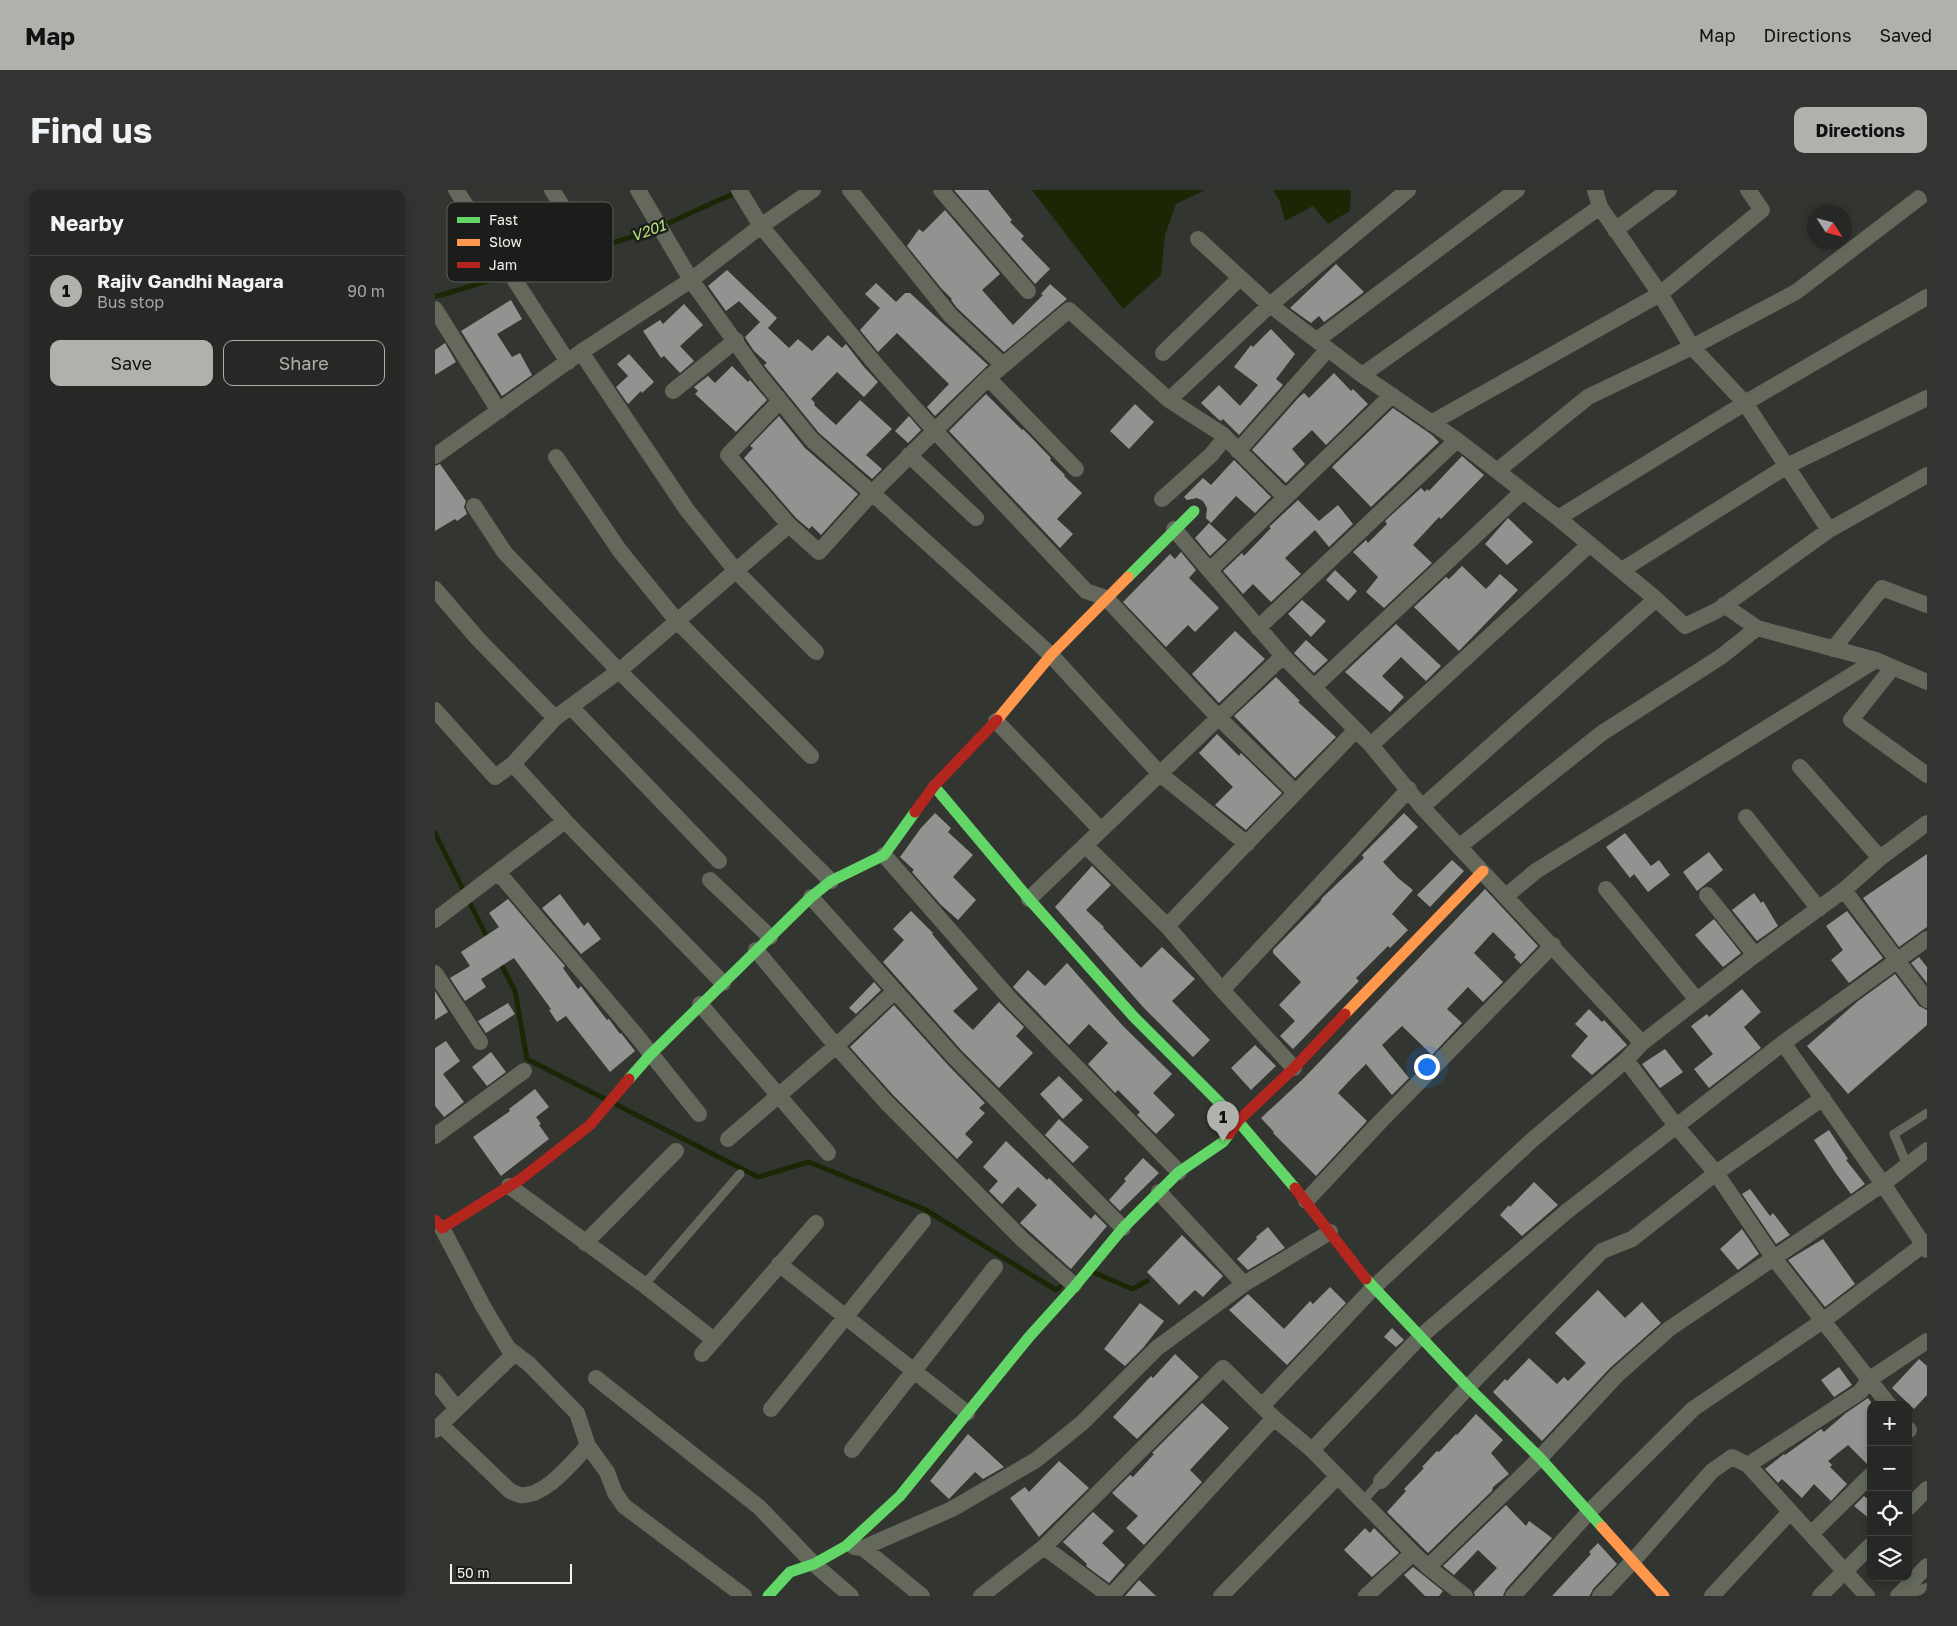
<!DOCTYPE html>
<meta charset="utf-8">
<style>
body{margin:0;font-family:"Golos Text",sans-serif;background:#323432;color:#f1f3f6}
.controls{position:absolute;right:15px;bottom:15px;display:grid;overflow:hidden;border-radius:10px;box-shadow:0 2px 8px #0003}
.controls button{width:45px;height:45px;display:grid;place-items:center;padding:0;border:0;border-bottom:1px solid #424442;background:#262825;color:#f1f3f6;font:25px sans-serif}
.compass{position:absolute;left:1372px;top:15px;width:45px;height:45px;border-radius:50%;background:#262825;box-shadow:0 2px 8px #0003;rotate:126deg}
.scale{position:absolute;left:15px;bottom:12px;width:122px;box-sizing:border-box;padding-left:5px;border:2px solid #f2f4f0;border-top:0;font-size:14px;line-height:18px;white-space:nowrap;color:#f2f4f0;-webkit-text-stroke:4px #1b1d1a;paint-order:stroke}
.you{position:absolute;left:991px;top:876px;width:18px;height:18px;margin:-12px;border:4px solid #fff;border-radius:50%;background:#1a73e8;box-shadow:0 0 0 8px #1a73e833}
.badge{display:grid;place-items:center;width:32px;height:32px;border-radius:50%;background:#afb1ad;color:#111;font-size:16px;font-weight:700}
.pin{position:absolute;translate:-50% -41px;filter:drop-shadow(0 1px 2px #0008)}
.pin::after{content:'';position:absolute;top:26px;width:18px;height:15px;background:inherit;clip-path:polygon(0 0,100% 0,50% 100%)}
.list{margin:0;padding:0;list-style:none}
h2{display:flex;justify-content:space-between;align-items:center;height:65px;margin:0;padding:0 20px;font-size:21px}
h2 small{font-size:16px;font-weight:400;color:#a4a6a7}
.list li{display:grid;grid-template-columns:32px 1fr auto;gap:15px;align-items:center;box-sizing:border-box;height:70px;padding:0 20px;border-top:1px solid #424442}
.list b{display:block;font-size:19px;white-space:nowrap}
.list p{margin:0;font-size:16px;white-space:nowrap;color:#a4a6a7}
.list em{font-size:16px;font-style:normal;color:#a4a6a7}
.actions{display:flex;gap:10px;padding:15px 20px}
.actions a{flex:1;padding:11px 0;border:1px solid #afb1ad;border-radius:10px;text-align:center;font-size:18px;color:#afb1ad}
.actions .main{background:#afb1ad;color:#111}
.icon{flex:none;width:28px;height:28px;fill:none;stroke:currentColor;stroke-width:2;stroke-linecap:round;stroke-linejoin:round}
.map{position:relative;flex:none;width:1492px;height:1406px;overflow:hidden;border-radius:10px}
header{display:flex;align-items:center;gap:30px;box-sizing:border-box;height:70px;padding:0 25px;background:#afb1ad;color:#111}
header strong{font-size:24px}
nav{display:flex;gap:28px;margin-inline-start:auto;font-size:18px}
.intro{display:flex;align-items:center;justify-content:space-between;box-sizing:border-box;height:120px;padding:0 30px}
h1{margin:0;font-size:35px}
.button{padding:12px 22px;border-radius:10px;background:#afb1ad;color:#111;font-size:18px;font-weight:700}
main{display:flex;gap:30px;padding:0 30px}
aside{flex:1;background:#262825;border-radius:10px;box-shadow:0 2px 8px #0003}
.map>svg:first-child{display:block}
</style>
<header>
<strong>Map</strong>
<nav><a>Map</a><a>Directions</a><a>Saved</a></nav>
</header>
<div class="intro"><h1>Find us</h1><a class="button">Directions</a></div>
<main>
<aside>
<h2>Nearby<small></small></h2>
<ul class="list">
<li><span class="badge">1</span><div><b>Rajiv Gandhi Nagara</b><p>Bus stop</p></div><em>90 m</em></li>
</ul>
<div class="actions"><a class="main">Save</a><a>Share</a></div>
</aside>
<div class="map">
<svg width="1492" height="1406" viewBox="0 0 1492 1406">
<rect width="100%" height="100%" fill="#333531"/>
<path fill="#1b2704" d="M597 0H770L741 14 730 45 726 85 688 119Z
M838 0H916L915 21 893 34 878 16 850 31 845 12Z"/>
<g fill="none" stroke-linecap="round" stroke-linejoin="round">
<path stroke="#1b2704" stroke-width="5" d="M0 106 10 104 216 41 302 2
M0 643 54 751
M64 770 80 801 92 869 170 909
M182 915 323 987 374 972 489 1019 621 1100 625 1097
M660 1083 697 1099 712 1091"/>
</g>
<path fill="#929390" d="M519 0H553L577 30 575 32 589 46 586 49 615 79 600 94Z
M510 20 565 84 547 100 578 135 608 105 606 104 615 94 632 109 569 162 522 118 516 110 517 109 506 98 472 56 484 39 488 42Z
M901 74 929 102 889 132 884 126 876 133 855 118Z
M292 80 342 128 333 138 354 158 363 149 377 161 393 145 407 158 411 154 429 177 443 192 429 207 402 182 376 209 380 213 379 215 401 235 425 210 457 239 431 265 447 279 437 289 384 243 332 179 329 175 332 173 319 161 311 149 310 147 325 132 304 111 291 121 273 96Z
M441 93 461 112 470 103H475L553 175 500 226 492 217 514 194 462 143 443 162 425 140 445 118 430 104Z
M76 110 87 129 62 144 77 167 85 163 97 185 67 206 26 141Z
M249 114 268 135 245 156 259 171 245 183 229 166 226 168 208 141 225 130 228 134Z
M836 139 860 164 841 189 848 195 804 245 788 229 786 231 783 229 766 213 784 195 805 216 823 195 799 177 816 155 818 157Z
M10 153 21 172 0 185V160Z
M194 164 219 192 207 203 206 201 193 214 181 197 193 186 182 174Z
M297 176 313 192 315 190 332 210 301 242 260 204 263 201 259 197 273 186 280 193Z
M899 183 916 201 918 199 933 214 891 255 877 240 857 259 870 274 851 293 817 260 864 207 869 203 874 208Z
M551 204 587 240 588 239 595 246 616 268 615 270 630 285 629 286 647 303 622 329 638 344 625 358 514 241Z
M700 214 719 232 694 259 675 241Z
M958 218 997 245 1004 252 936 317 897 277Z
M344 226 370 258 423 304 386 345 377 336 374 339 361 328 309 268 318 258 315 256Z
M474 226 486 240 473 253 460 241Z
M1027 266 1049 285 1006 329 1004 327 978 355 997 373 949 418 931 402 943 387 918 362 931 350 933 353 952 334 950 331 986 298 990 302 992 299 994 301Z
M799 270 836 307 820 323 801 306 776 333 771 328 772 318 768 311 762 308 752 310 749 307 768 288 776 295Z
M5 274 31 311 29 317 32 324 22 331 20 329 0 341V276Z
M863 310 884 331 903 315 918 334 894 357 880 340 850 368 866 384 836 412 818 394 808 404 788 381 807 363 809 366 836 338 834 337Z
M1073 328 1098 352 1072 375 1050 354Z
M774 333 792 350 775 366 760 348Z
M746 362 761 380 754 388 784 418 760 442 753 435 731 457 688 412 735 364 740 369Z
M1027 376 1051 399 1065 384 1083 400 1024 461 979 417 1011 387 1014 389Z
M900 380 922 401 913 411 891 390Z
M867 410 891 431 876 447 853 424Z
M961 434 1006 476 991 491 966 467 947 486 969 507 955 522 910 482Z
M800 441 830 469 784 513 757 484Z
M871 450 893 470 879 483 859 463Z
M841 487 865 511 863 512 901 547 860 588 799 526Z
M782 544 804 566 806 563 847 603 811 640 780 615 798 597 764 563Z
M500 623 516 638 513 642 538 665 518 687 541 710 523 730 506 715 477 682 479 680 465 667 486 638Z
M969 623 983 637 948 672 963 688 978 700 957 724 973 740 955 758 953 756 921 788 924 791 858 859 845 846 860 831 844 815 866 792 838 763V760L885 712 887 708 929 668 927 665Z
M1190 643 1216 676 1224 670 1235 685 1213 702 1199 684 1195 688 1171 657Z
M1274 662 1288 680 1262 701 1248 682Z
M1492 664V737L1464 757 1428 708Z
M1017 670 1029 681 995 717 982 705Z
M657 676 676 695 651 720 669 737 668 738 706 778 727 757 760 789 737 811 775 850 758 867 708 817 620 717Z
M1050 699 1103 756 1086 774 1079 767 1081 765 1058 742 1039 763 1068 792 1048 812 1033 797 1012 819 1027 833 997 865 967 836 947 855 974 888 957 905 931 874 915 890 903 903 932 931 881 986 838 943 839 942 826 928 869 888Z
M1319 703 1326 713 1328 711 1343 736 1322 751 1297 720Z
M125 704 149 736 153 732 166 749 146 764 107 718Z
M73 709 130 776 128 778 143 799 146 796 172 830 174 829 185 844 186 843 200 861 175 882 131 826 122 832 114 820 116 819 79 768 46 789 51 797 30 811 15 788 35 776 26 762 64 737 54 723Z
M476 721 498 743 497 744 543 799 518 821 538 840 564 812 589 837 581 846 598 863 564 898 527 861 448 772 469 750 458 739Z
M1412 721 1448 768 1414 793 1396 770 1408 760 1391 736Z
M1279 729 1306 763 1288 777 1260 745Z
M1484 767 1492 777V793L1476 773Z
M632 773 688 836 737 884 718 903 740 925 721 944 702 925 705 922 683 900 680 903 653 874 673 853 654 834 634 855 578 797 593 780 610 796Z
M1460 784 1484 816 1492 820V835L1413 904 1372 856 1423 811Z
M439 792 446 800 421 824 414 818Z
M1307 799 1326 822 1309 837 1326 858 1274 898 1259 879 1278 864 1256 836 1272 824 1274 827Z
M0 801 13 822 0 830Z
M73 813 80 824 51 843 43 831Z
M459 815 513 875 550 913 544 918 550 923 530 944 538 952 522 969 458 905 415 857Z
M1154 819 1167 832 1169 830 1192 855 1157 885 1136 866 1153 846 1140 834Z
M11 851 25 871 8 884 29 912 9 927 0 916V858Z
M820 855 841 876 816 900 796 878Z
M1230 859 1248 882 1225 898 1207 874Z
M56 862 71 882 52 896 37 877Z
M624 886 648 910 628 929 605 904Z
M100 899 114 917 101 927 106 934 104 935 114 949 66 986 38 947 75 921 74 919Z
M624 929 654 957 638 973 610 945Z
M1394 940 1413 969 1411 970 1430 994 1416 1004 1400 982 1379 950Z
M571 951 612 990 614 988 656 1029 660 1024 672 1036 636 1079 585 1033 602 1015 583 997 567 1014 554 1001 563 991 548 977Z
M708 968 724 983 685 1021 674 1010 691 991 689 989Z
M1099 992 1123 1015 1087 1046 1065 1025 1074 1015 1075 1017Z
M1315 999 1335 1026 1338 1023 1355 1045 1341 1054 1307 1004Z
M833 1037 850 1058 813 1080 802 1069 822 1049 821 1047Z
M1307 1039 1324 1064 1303 1080 1285 1059Z
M747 1045 788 1086 768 1107 760 1100 744 1115 712 1082Z
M1388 1049 1420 1094 1390 1117 1353 1070Z
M895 1097 911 1113 852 1175 794 1120 813 1104 849 1139 875 1111 878 1114Z
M1163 1100 1190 1128 1207 1112 1226 1133 1175 1178 1107 1251 1058 1202 1070 1189 1072 1191 1094 1168 1122 1194 1129 1187 1133 1191 1151 1173 1120 1143Z
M705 1113 729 1131 708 1158 690 1176 669 1159Z
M957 1138 969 1150 961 1157 949 1147Z
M740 1164 764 1187 702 1249 678 1227 716 1186 718 1188Z
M1484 1169 1492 1176V1205L1479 1219 1457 1198Z
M1404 1177 1417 1195 1399 1207 1386 1190Z
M1433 1208 1436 1212V1275H1433L1413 1255 1393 1271 1397 1275 1395 1277 1412 1294 1396 1311 1379 1294 1367 1308 1347 1289 1343 1293 1330 1279 1349 1264 1350 1265 1386 1239 1389 1242 1411 1223Z
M767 1213 794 1238 755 1280 767 1292 709 1355 691 1338 703 1326 677 1303 695 1285 698 1287 719 1264 717 1263Z
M1041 1224 1068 1250 1056 1263 1074 1284 1058 1297 1057 1301 993 1363 952 1322 971 1301 969 1299 989 1278 987 1277 1002 1261 1004 1262 1021 1244 1022 1245Z
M533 1244 569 1277 548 1289 540 1282 514 1309 495 1291Z
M624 1271 654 1298 604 1347 575 1308 590 1297 594 1302Z
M1429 1306 1436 1312V1330L1419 1316Z
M1071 1315 1091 1336 1094 1331 1117 1348 1071 1399 1068 1406H1040L1039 1402 1062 1378 1043 1360 1019 1385 1008 1376Z
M658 1322 679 1341 667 1353 690 1375 674 1393 651 1376 652 1374 628 1352Z
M930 1338 935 1343 939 1338 964 1363 937 1387 909 1360Z
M1163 1353 1182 1374 1158 1399 1155 1405 1154 1406H1117L1156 1364 1154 1362Z
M978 1377 1008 1401 1004 1406H990L969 1385Z
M704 1390 721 1406H690Z"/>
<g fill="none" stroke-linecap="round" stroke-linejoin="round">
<path stroke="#64695c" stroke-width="9" d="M1472 975 1459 944 1492 923
M209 1095 305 984
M926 1313 946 1291"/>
<path stroke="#64695c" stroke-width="16" d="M21 0 133 172
M117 0 147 47
M203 0 256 90 324 185 377 250 437 303 553 188
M304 0 326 36 443 177 500 241 651 401 671 408 783 527 860 602
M415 0 515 125 568 175
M506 0 593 101
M1160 0 1165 17 1225 104 1257 157 1310 213 1394 340
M1180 40 1234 0
M763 49 835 115 927 185 1022 250 1123 328 1221 409 1250 436 1283 420 1394 340 1492 285
M0 119 64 221
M882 150 1082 0
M146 162 252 320 301 381 381 462
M728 163 805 88
M927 185 1165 17
M238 201 301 150
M734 210 835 115 973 0
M996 233 1225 104 1327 20 1313 0
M803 261 893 159
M474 265 541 328
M0 266 146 162 256 90 326 36 378 0
M121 267 185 361 242 431 376 566
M641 279 553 188 634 120 734 210 787 244 850 307
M1062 281 1153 207 1257 157 1361 102 1492 2
M727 309 776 265 790 248
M39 316 70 363 184 481 396 691
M1123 328 1310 213 1492 107
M354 335 384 362 437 303 616 465 725 584 812 654
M739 339 848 466 936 555 987 617 1207 853
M775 380 957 205
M1187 380 1352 276 1492 208
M0 399 43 449 120 528
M1289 415 1322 438 1441 470 1492 492
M823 438 1022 250
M1398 459 1447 398 1492 415
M1458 477 1416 530 1492 585
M879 497 1088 301
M136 517 284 671
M0 520 60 587 78 574
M561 531 666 640
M936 555 1155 354
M1365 577 1445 668
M987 617 1221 409
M1311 627 1384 719
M650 655 732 736 787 800 859 878
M1025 656 1167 543 1287 466 1322 438
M449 665 576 810 744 982
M63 682 201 845 264 924
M275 690 335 747
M1171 699 1262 810
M1409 700 1492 810
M1272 705 1320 765
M1071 706 1101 681 1441 470
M376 707 520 868 688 1038
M594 709 848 466
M0 730 130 631
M732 736 920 541
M321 760 401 856 451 912 588 1050 639 1095
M0 783 45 852
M288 793 130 631 78 574 120 528 184 481 354 335 293 265 345 211
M787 800 974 599
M265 814 393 963
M1348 853 1448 994 1492 1060
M1191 870 1242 937 1281 983 1338 1067 1454 1215
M0 946 89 881
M293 949 401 856 460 801
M74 996 209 1095 279 1150
M724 1002 809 1094 895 1042
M871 1011 942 935 1118 755
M7 1038 49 1118 73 1158 94 1174 142 1223 153 1256 172 1282 180 1303 189 1316 309 1406
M150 1053 241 961
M344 1074 532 1223
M267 1164 381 1033
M161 1188 324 1317 379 1374 416 1406
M0 1191 22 1219
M827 1216 938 1098 1096 951 1191 870 1207 853 1320 765 1409 700 1445 668 1492 633
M336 1219 488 1031
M6 1235 74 1300C77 1302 81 1304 85 1305 110 1308 137 1272 153 1256
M1473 1239 1474 1240
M0 1240 80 1163
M417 1260 560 1077
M877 1260 985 1147 1131 1022 1348 853 1492 749
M1313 1275 1425 1202 1435 1189 1492 1151
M946 1291 1033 1197 1167 1061 1197 1049 1281 983 1388 908
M1473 1318 1492 1299
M1376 1344 1436 1285
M419 1357 428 1358 487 1406
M609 1357 675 1406
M428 1358 517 1319 601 1270 647 1233 722 1158 809 1094
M993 1377 1030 1406
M546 1406 609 1357 788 1178 839 1228 877 1260 978 1363
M676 1406 839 1228
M786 1406 903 1286
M931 1406 978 1363 993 1377 1105 1268 1182 1185 1234 1139 1448 994 1492 960
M1078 1406 1154 1322 1258 1219 1389 1130 1492 1052
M1165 1406 1197 1372 1277 1281 1297 1267 1313 1275 1432 1406
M1277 1406 1355 1322
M1385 1406 1436 1355
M1463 1406 1492 1376
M1479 1406 1492 1401"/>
<path stroke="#63d668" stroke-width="11" d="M693 387 759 321
M499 596 594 709 698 826 803 931 860 998
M194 889 216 864 376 707 396 691 449 665 480 622
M931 1089 1033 1197 1105 1268 1167 1337
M333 1406 355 1382 379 1374 411 1356 465 1306 594 1147 640 1096 688 1038 744 982 788 952 794 944"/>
<path stroke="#ff974d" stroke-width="11" d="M562 530 616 465 693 387
M910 824 1048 681
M1167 1337 1229 1406"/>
<path stroke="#b3261e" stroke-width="11" d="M480 622 499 596 562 530
M794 944 803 931 859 878 910 824
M860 998 931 1089
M0 1030 7 1038 86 989 155 935 194 889"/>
</g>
<g text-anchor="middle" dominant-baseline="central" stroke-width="5" stroke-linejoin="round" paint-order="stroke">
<g font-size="15" font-style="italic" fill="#bae37a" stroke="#1b1d1a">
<text transform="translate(213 40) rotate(-20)">V201</text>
</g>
</g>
<rect x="12" y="12" width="166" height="80" rx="8" fill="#1b1d1a" stroke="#5c5e5a" stroke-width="1"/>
<rect x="22" y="27" width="23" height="6" fill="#63d668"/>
<rect x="22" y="49" width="23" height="7" fill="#ff974d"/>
<rect x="22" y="72" width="23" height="6" fill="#b3261e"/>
<g font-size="14" fill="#f2f4f0">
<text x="54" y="35">Fast</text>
<text x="54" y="57">Slow</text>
<text x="54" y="80">Jam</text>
</g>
</svg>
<div class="controls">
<button>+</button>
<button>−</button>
<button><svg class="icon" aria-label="locate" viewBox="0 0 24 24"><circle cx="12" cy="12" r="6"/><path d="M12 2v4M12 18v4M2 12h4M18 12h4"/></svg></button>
<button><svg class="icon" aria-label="layers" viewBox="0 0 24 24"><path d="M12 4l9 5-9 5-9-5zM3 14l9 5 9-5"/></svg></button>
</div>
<svg class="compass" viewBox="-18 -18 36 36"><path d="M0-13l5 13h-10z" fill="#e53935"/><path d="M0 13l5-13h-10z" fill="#a4a6a7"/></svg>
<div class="scale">50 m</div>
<div class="you"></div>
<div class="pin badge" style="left:788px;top:952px">1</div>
</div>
</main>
